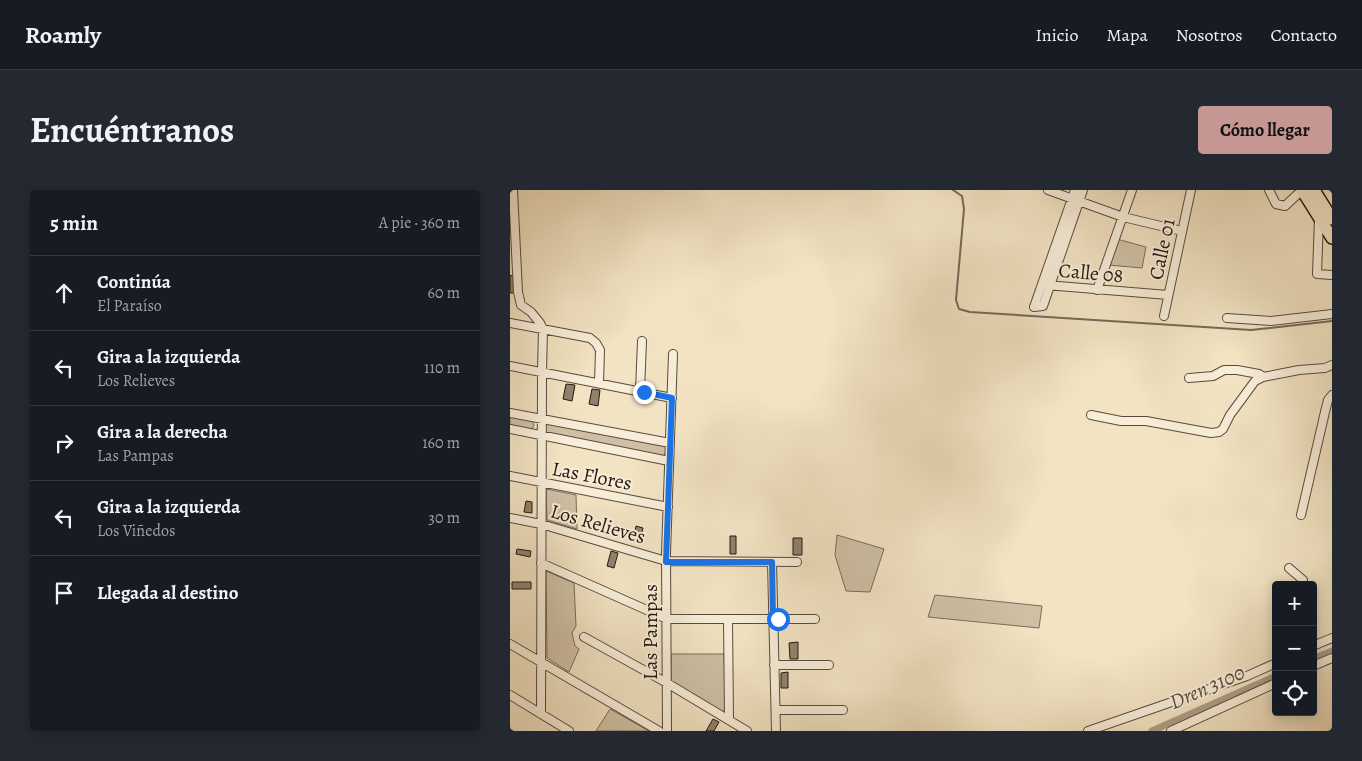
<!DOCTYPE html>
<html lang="es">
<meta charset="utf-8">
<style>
body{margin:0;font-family:Alegreya,serif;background:#242831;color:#f1f3f6}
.controls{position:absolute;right:15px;bottom:15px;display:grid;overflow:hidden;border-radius:5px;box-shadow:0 2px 12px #0003}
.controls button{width:45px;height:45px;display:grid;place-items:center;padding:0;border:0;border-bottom:1px solid #363941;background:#171b24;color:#f1f3f6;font:25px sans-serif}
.stop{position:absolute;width:15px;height:15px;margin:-11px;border:4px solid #1a73e8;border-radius:50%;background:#fff}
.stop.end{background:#1a73e8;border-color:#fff;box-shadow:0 1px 5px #0008}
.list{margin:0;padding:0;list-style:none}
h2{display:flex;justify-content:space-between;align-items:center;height:65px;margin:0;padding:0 20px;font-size:21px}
h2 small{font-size:16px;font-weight:400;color:#9ea1a6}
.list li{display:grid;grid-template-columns:32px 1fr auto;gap:15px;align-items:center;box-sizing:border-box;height:75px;padding:0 20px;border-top:1px solid #363941}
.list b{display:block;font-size:19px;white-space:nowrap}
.list p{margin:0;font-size:16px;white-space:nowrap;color:#9ea1a6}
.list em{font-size:16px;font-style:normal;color:#9ea1a6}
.icon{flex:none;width:28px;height:28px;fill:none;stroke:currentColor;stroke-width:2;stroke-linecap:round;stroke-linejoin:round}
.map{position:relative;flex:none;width:822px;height:541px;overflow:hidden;border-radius:5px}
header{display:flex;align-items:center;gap:30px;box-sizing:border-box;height:70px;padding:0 25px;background:#171b24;border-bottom:1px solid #363941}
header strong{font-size:24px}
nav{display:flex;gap:28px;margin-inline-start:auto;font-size:18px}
.intro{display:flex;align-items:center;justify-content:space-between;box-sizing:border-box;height:120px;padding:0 30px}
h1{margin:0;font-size:35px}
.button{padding:12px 22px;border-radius:5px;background:#c59692;color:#111;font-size:18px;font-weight:700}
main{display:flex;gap:30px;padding:0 30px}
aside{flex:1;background:#171b24;border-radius:5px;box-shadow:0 2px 12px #0003}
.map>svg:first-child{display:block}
</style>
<header>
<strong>Roamly</strong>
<nav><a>Inicio</a><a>Mapa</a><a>Nosotros</a><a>Contacto</a></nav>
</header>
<div class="intro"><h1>Encuéntranos</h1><a class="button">Cómo llegar</a></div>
<main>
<aside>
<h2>5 min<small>A pie · 360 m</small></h2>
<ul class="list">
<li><svg class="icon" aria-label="ahead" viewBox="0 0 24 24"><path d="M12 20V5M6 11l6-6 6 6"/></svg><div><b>Continúa</b><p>El Paraíso</p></div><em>60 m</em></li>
<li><svg class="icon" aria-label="left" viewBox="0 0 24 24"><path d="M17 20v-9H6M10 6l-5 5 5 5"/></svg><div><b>Gira a la izquierda</b><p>Los Relieves</p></div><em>110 m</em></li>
<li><svg class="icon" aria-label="right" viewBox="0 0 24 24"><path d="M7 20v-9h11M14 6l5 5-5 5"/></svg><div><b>Gira a la derecha</b><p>Las Pampas</p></div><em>160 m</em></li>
<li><svg class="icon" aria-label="left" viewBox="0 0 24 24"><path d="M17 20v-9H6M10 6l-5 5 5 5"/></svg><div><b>Gira a la izquierda</b><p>Los Viñedos</p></div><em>30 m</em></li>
<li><svg class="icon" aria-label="arrive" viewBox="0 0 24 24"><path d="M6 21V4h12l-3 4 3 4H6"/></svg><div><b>Llegada al destino</b></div></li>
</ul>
</aside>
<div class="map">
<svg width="822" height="541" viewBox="0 0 822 541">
<rect width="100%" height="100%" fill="#f2e3c3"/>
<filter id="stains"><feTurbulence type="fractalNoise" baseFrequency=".004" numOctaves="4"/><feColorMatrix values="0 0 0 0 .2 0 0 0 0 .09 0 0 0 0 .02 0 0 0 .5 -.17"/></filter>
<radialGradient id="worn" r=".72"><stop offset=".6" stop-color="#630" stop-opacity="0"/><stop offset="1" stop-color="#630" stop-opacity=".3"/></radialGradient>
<path fill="#cfc0a5" stroke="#7a6c5a" d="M607 49 636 57 632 78 598 75Z
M0 226 21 230 24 235 22 239 19 240 0 236Z
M38 234 152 255 156 257 157 264 151 266 36 243 34 237Z
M36 299 66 305 67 339 37 330Z
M327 345 374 359 360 402 336 401 325 365Z
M36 381 64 393 66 436 62 443 65 456 69 459 59 482 37 468Z
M425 405 532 416 529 438 418 427Z
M161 464H214L216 521 213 525 161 492Z
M100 519 139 541H86Z"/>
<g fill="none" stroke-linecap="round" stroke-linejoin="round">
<path stroke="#766857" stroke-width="2" d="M443 0 452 6 454 19 446 110 449 119 460 122 741 140 822 131"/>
<path stroke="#ac9e86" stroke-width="7" d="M803 469 822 461
M642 541 766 486"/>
</g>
<path fill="#90826d" stroke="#251810" d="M0 85 5 87V103H0Z
M56 194 65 195 62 211 53 209Z
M82 199 90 200 88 216 79 214Z
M16 311 22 312V323L14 322Z
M126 336 133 338 130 351 123 350Z
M220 346H226V364H220Z
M283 348H292V365H283Z
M7 359 21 361 20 367 6 364Z
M101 361 108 363 104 378 97 376Z
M2 392H21V399H2Z
M288 452V469H280L279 453Z
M278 482V498H271V483Z
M203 529 209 532 204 541H196Z"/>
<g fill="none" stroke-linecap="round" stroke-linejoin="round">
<g stroke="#584b3d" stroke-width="10">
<path id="minor" d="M3 0 8 102 11 115 21 122 30 133 33 139 32 182 31 524
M538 0 613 27 672 41
M565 0 524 117 533 116 573 0
M759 0 766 14 775 16 792 0
M809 29 807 84 822 85
M536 95 658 105
M587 100 622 0
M654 126 681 0
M717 128 761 131 822 124
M0 133 80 148 86 153 90 160 89 193
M0 176 162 208
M679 188 703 186 714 180H727L749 184 753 187
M130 201 132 151
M0 223 160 253
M581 225 611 231H636L701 243 709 242 713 239 720 225 745 191 753 187 789 180 815 178 822 175
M0 239 159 271
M0 286 158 317
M791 325 815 222 818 210 822 205
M0 328 31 334 156 371 287 372
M262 372 266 541
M31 373 157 429H305
M779 378 793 390V395
M218 429 219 530
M74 447 157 493 237 541
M0 454 149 541
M803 456 822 448
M264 475H319
M803 476 822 468
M0 505 59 541
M266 520H333
M157 541 156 363 163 164
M578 541 737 486 766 473
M661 541 766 493"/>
</g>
<g stroke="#251810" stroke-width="14">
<path id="highway" d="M792 0 822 48
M804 0 822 29"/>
</g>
<use href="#minor" stroke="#f7edd8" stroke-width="8"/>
<use href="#highway" stroke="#f2e3c3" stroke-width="11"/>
</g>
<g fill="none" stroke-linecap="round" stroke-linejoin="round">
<path stroke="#1a73e8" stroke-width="6" d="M134 202 162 208 156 372H262L263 429H268"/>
</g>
<g text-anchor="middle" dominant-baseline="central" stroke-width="4" stroke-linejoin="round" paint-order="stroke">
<g font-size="20" fill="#251810" stroke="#f7edd8">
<text transform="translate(652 59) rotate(-78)">Calle 01</text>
<text transform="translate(581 83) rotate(5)">Calle 08</text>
<text transform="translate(82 286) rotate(11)">Las Flores</text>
<text transform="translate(88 334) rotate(16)">Los Relieves</text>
<text transform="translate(140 442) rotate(-90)">Las Pampas</text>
</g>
<g font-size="21" font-style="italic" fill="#5b4e3f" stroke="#f7edd8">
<text transform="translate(697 497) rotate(-24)">Dren 3100</text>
</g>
</g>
<rect width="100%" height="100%" filter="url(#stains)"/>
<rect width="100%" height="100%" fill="url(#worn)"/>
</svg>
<div class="controls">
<button>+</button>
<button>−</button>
<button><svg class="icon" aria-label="locate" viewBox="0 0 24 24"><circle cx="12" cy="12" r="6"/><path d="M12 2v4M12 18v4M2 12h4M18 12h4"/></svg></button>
</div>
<div class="stop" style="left:268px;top:429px"></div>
<div class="stop end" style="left:134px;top:202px"></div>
</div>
</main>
